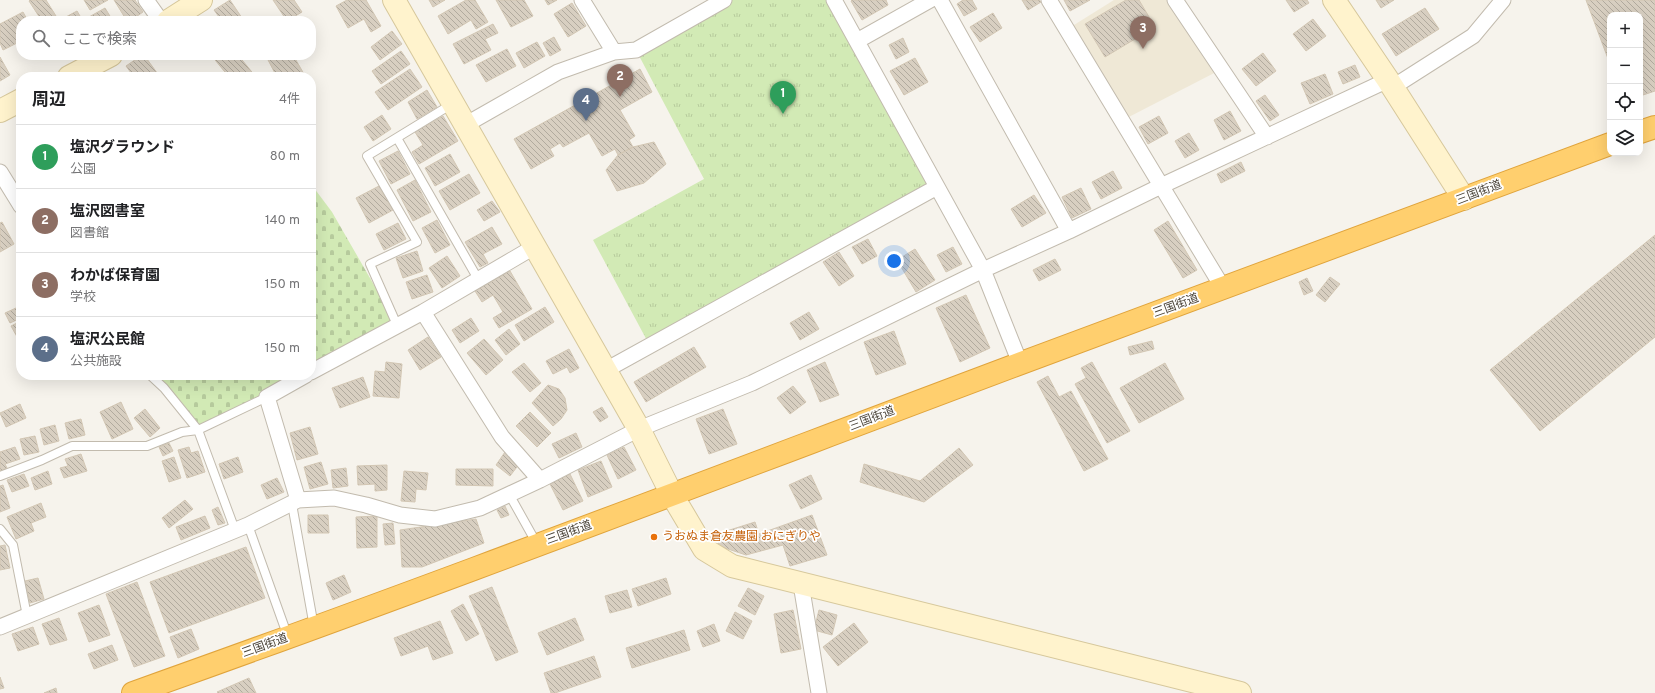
<!DOCTYPE html>
<html lang="ja">
<meta charset="utf-8">
<style>
body{margin:0;font-family:Overpass,"Noto Sans JP",sans-serif;background:#f6f6f6;color:#202124}
.controls{position:absolute;right:12px;top:12px;display:grid;overflow:hidden;border-radius:8px;box-shadow:0 4px 16px #0002}
.controls button{width:36px;height:36px;display:grid;place-items:center;padding:0;border:0;border-bottom:1px solid #e0e0e0;background:#fff;color:#202124;font:20px sans-serif}
.you{position:absolute;left:894px;top:261px;width:14px;height:14px;margin:-10px;border:3px solid #fff;border-radius:50%;background:#1a73e8;box-shadow:0 0 0 6px #1a73e833}
.badge{display:grid;place-items:center;width:26px;height:26px;border-radius:50%;background:#b45309;color:#fff;font-size:13px;font-weight:700}
.pin{position:absolute;translate:-50% -33px;filter:drop-shadow(0 1px 2px #0008)}
.pin::after{content:'';position:absolute;top:21px;width:14px;height:12px;background:inherit;clip-path:polygon(0 0,100% 0,50% 100%)}
.list{margin:0;padding:0;list-style:none}
h2{display:flex;justify-content:space-between;align-items:center;height:52px;margin:0;padding:0 16px;font-size:17px}
h2 small{font-size:13px;font-weight:400;color:#757577}
.list li{display:grid;grid-template-columns:26px 1fr auto;gap:12px;align-items:center;box-sizing:border-box;height:64px;padding:0 16px;border-top:1px solid #e0e0e0}
.list b{display:block;font-size:15px;white-space:nowrap}
.list p{margin:0;font-size:13px;white-space:nowrap;color:#757577}
.list em{font-size:13px;font-style:normal;color:#757577}
.icon{flex:none;width:22px;height:22px;fill:none;stroke:currentColor;stroke-width:2;stroke-linecap:round;stroke-linejoin:round}
.map{position:relative;flex:none;width:1655px;height:693px;overflow:hidden}
.search{position:absolute;background:#fff;box-shadow:0 4px 16px #0002;left:16px;top:16px;width:300px;height:44px;display:flex;align-items:center;gap:10px;box-sizing:border-box;padding:0 14px;border-radius:16px;color:#757577;font-size:15px}
.panel{position:absolute;background:#fff;box-shadow:0 4px 16px #0002;left:16px;top:72px;width:300px;height:308px;border-radius:16px}
.map>svg:first-child{display:block}
</style>
<div class="map">
<svg width="1655" height="693" viewBox="0 0 1655 693">
<defs>
<pattern id="grass-tufts" width="24" height="20" patternUnits="userSpaceOnUse"><rect width="24" height="20" fill="#d2eab5"/><path d="M3 7l-1-3M5 7V3M7 7l1-3M15 17l-1-3M17 17v-4M19 17l1-3" fill="none" stroke="#b6ca9c"/></pattern>
<pattern id="cemetery-stones" width="16" height="16" patternUnits="userSpaceOnUse"><rect width="16" height="16" fill="#d2eab5"/><path d="M2 7V4a2 2 0 0 1 4 0v3zM10 15v-3a2 2 0 0 1 4 0v3z" fill="#b6ca9c"/></pattern>
<pattern id="building-back-hatch" width="6" height="6" patternUnits="userSpaceOnUse"><rect width="6" height="6" fill="#d8cfc1"/><path d="M-1 5l2 2M0 0l6 6M5-1l2 2" fill="none" stroke="#b1aa9e"/></pattern>
</defs>
<rect width="100%" height="100%" fill="#f6f3ec"/>
<path fill="#efe8d6" d="M1114 0H1175L1222 69 1121 121 1066 30Z"/>
<path fill="url(#grass-tufts)" d="M724 0H834L937 187 650 346 593 240 704 179 636 50Z"/>
<path fill="url(#cemetery-stones)" d="M311 184 332 212 397 325 311 372Z
M150 375H306L198 430Z"/>
<path fill="url(#building-back-hatch)" stroke="#d3c7b4" d="M30 0H46L56 16 47 21H42L29 1Z
M84 0H108L90 10Z
M114 0H135L143 12 130 21H127Z
M230 0 244 21H222L214 10Z
M273 0H294L302 12 287 21Z
M347 0H366L381 26 371 32 364 19 348 28 336 6Z
M429 0H445L433 7Z
M466 0H475L488 22 476 29 471 20 448 34 438 16Z
M496 0H524L533 16 511 27Z
M545 0H557L548 5Z
M852 0H886L888 5 862 20 851 1Z
M963 0H972L977 9 964 16 957 4Z
M1022 0H1039L1041 2 1028 10Z
M1064 0H1090L1070 11Z
M1126 0H1139L1155 27 1105 57 1085 24Z
M1286 0H1307L1309 3 1294 12Z
M1376 0H1394L1381 8Z
M1586 0H1655V91L1640 96V15H1610V64Z
M572 3 586 26 568 37 554 14Z
M105 8 113 21H91L89 17Z
M1425 8 1439 29 1396 56 1382 34Z
M77 11 83 21H65L64 18Z
M23 12 28 21H21V41L3 50 0 43V24Z
M993 13 1002 28 980 42 970 27Z
M1313 19 1326 36 1306 51 1293 34Z
M493 24 498 33 485 39 491 50 464 64 453 44Z
M392 31 402 44 380 60 371 47Z
M554 37 561 50 550 56 543 43Z
M903 38 909 52 896 59 889 45Z
M537 42 545 56 524 68 516 53Z
M507 49 516 66 486 82 476 65Z
M401 51 410 64 381 84 372 71Z
M1263 53 1276 71 1256 86 1242 69Z
M142 55H144L160 77H134L126 66Z
M211 55H238L256 77H229Z
M272 55H293L304 74 299 77H277L267 58Z
M0 57 10 75 0 81Z
M915 58 928 82 904 95 890 71Z
M1355 65 1360 77 1343 84 1338 72Z
M410 69 422 87 388 110 375 92Z
M640 69 652 92 620 110 635 136 629 140 633 147 618 155 615 149 602 156 589 133 563 147 560 143 550 149 554 156 531 169 514 139Z
M1325 74 1333 94 1310 104 1301 83Z
M427 90 437 107 417 119 408 102Z
M1265 95 1279 115 1270 121 1256 101Z
M1230 111 1241 131 1224 140 1214 120Z
M382 115 391 129 373 141 364 127Z
M443 116 458 141 419 164 412 152 423 145 415 132Z
M1159 116 1168 133 1148 144 1139 127Z
M1189 133 1199 150 1185 158 1175 141Z
M654 142 666 164 644 183 617 191 606 170 618 155 633 147Z
M398 151 410 174 391 184 379 161Z
M450 154 460 172 435 186 425 168Z
M1241 162 1245 171 1221 183 1217 174Z
M1113 171 1122 188 1101 199 1092 182Z
M469 174 480 193 450 210 439 191Z
M415 180 431 212 413 221 397 190Z
M379 186 393 210 369 223 356 198Z
M1081 188 1091 209 1072 218 1062 197Z
M1034 195 1046 213 1022 227 1011 209Z
M492 201 500 212 484 221 477 210Z
M437 220 450 245 435 253 422 228Z
M1168 221 1197 270 1183 278 1154 230Z
M2 222 14 244 0 252V223Z
M398 223 406 239 384 250 376 234Z
M492 227 502 244 483 254 488 263 480 267 465 242Z
M1655 235V337L1540 431 1490 370Z
M868 239 877 256 862 264 852 247Z
M953 247 962 264 946 272 937 255Z
M915 249 935 280 916 292 897 260Z
M417 251 423 271 403 278 396 258Z
M839 252 854 276 839 286 823 262Z
M447 256 460 276 442 288 429 268Z
M1055 259 1061 270 1039 281 1033 270Z
M510 271 532 309 499 328 493 318 503 312 493 295 482 302 475 291Z
M427 275 433 292 412 299 406 282Z
M1330 277 1340 284 1325 302 1316 295Z
M1307 278 1313 291 1304 295 1299 282Z
M966 295 990 348 960 362 936 308Z
M545 307 554 322 524 341 515 325Z
M16 308 21 318 10 323 5 313Z
M809 312 819 329 800 340 790 323Z
M471 318 479 331 460 343 452 330Z
M21 321V344L11 326Z
M509 329 520 344 506 355 495 340Z
M894 331 906 364 876 375 864 342Z
M428 337 441 357 420 370 408 350Z
M484 339 503 360 486 375 467 353Z
M1152 341 1154 349 1130 355 1128 347Z
M694 347 706 367 646 402 634 382Z
M569 349 579 368 570 373 567 367 553 374 546 361Z
M386 362 402 364 399 398 373 396 375 371 385 372Z
M825 362 839 395 820 402 807 370Z
M1092 362 1130 431 1107 443 1075 384 1086 378 1081 368Z
M524 363 541 383 530 392 512 372Z
M1165 363 1184 399 1139 423 1120 388Z
M1048 376 1059 397 1071 391 1108 459 1084 471 1037 382Z
M363 377 370 397 340 408 332 388Z
M548 385 559 389 565 398 567 410 561 419 553 426 532 403Z
M793 386 806 402 790 414 777 398Z
M121 402 133 429 112 439 100 412Z
M20 404 26 418 6 427 0 413Z
M602 407 608 417 600 422 593 412Z
M145 409 160 428 150 437 134 418Z
M723 409 737 444 709 454 696 419Z
M530 412 551 433 537 447 516 426Z
M81 419 85 435 69 439 65 423Z
M55 425 59 441 44 445 40 429Z
M310 427 318 454 297 460 290 433Z
M576 433 582 447 559 458 552 444Z
M35 436 39 452 24 455 20 439Z
M169 443 173 451 163 456 159 447Z
M15 447 20 459 5 464 7 468 0 471V452Z
M189 447 191 453 198 451 205 472 187 478 178 450Z
M624 447 636 470 618 479 607 455Z
M959 448 973 465 924 502 860 482 864 464 920 481Z
M505 452 520 463 510 476 496 465Z
M81 454 87 471 64 478 60 468 68 466 65 459Z
M174 457 181 478 169 482 162 461Z
M238 457 243 472 224 479 219 464Z
M601 461 612 487 588 497 578 470Z
M321 462 328 484 310 489 304 467Z
M387 465V490L375 491V484L358 485 357 466Z
M346 468 348 486 333 488 331 470Z
M456 469H493V486L456 485Z
M48 471 52 484 35 490 31 478Z
M404 471 428 473 426 490 416 489 415 502 401 501Z
M24 474 29 486 12 492 7 480Z
M570 474 583 501 563 510 550 484Z
M811 475 822 499 801 509 789 485Z
M277 478 284 492 267 499 261 485Z
M3 485 10 508 0 512V486Z
M185 500 193 509 169 528 162 518Z
M41 503 46 517 31 523 34 531 16 539 7 517Z
M505 506 509 515 501 518 497 510Z
M218 507 225 523 218 525 212 510Z
M308 515H328L329 533H308Z
M812 515 827 555 790 566 783 545 746 555 719 546 717 534 755 522 759 534Z
M205 516 210 528 181 540 176 527Z
M377 516V547L357 548 356 517Z
M476 519 484 543 422 567H402L400 530Z
M393 523 395 544 385 545 383 524Z
M5 545 10 568 0 570V546Z
M246 547 265 598 169 633 150 582Z
M344 575 351 592 333 600 326 583Z
M38 578 44 599 30 603 25 581Z
M666 578 671 594 638 606 632 589Z
M137 582 165 656 134 667 106 594Z
M492 587 518 652 496 661 469 596Z
M748 588 764 596 755 615 738 606Z
M627 590 632 607 610 613 605 596Z
M463 604 479 634 466 641 451 611Z
M99 605 110 635 89 642 78 613Z
M793 610 801 649 781 653 774 614Z
M819 610 837 615 832 635 814 630Z
M735 612 752 621 743 639 726 631Z
M59 618 67 640 50 645 42 624Z
M575 618 584 640 547 655 538 633Z
M440 621 453 653 433 660 428 646 401 656 394 638Z
M854 623 868 642 838 666 823 647Z
M714 624 720 641 703 647 697 631Z
M33 627 39 644 18 651 12 634Z
M191 629 199 649 178 658 170 637Z
M684 630 690 650 632 668 626 648Z
M112 645 118 660 94 669 88 654Z
M594 656 601 677 555 693H551L544 673Z
M0 677 4 688 0 689Z
M249 678 256 693H218L217 692Z
M56 688 57 693H44Z"/>
<g fill="none" stroke-linecap="round" stroke-linejoin="round">
<g stroke="#c2bbae" stroke-width="10">
<path id="lane" d="M397 138 478 279
M397 325 370 264 417 242 367 156 452 104
M150 375 164 388 198 430 267 397
M0 476 42 460 72 446H147L182 432 198 430 235 530
M509 494 537 544
M292 504 314 627
M248 525 288 637
M0 529 13 545 27 616"/>
</g>
<g stroke="#c2bbae" stroke-width="17">
<path id="street" d="M146 0 161 21
M834 0 983 270 1020 363
M940 0 1069 231
M1049 0 1223 288
M1175 0 1267 137
M857 41 930 0
M614 52 636 50 724 0
M1393 87 1473 36 1503 0
M465 125 558 72 614 52 582 0
M0 172 21 206
M423 312 502 437 540 480
M604 371 937 187
M311 372 423 312 534 247
M298 500 267 397 306 375
M801 584 819 693
M0 627 248 525 298 500 334 498 366 505 400 515 435 519 480 508 540 480 639 429 752 383 983 270 1069 231 1161 186 1388 80"/>
</g>
<g stroke="#d6c79b" stroke-width="24">
<path id="secondary" d="M394 0 639 429 672 495 704 549 732 566 1240 693
M1334 0 1388 80 1464 199
M168 21 201 0
M69 77 111 55
M0 111 21 100"/>
</g>
<g stroke="#e0a43c" stroke-width="24">
<path id="highway" d="M1640 132 1655 127
M133 693C429 588 723 475 1016 365 1214 290 1413 218 1610 144"/>
</g>
<use href="#lane" stroke="#fff" stroke-width="8"/>
<use href="#street" stroke="#fff" stroke-width="15"/>
<use href="#secondary" stroke="#fff3cd" stroke-width="22"/>
<use href="#highway" stroke="#ffcf6e" stroke-width="22"/>
</g>
<circle fill="#e8710a" stroke="#fff" stroke-width="1.5" cx="654" cy="537" r="4"/>
<g text-anchor="middle" dominant-baseline="central" stroke-width="3.5" stroke-linejoin="round" paint-order="stroke">
<g font-size="12" fill="#4b4439" stroke="#fff">
<text transform="translate(1479 193) rotate(-21)">三国街道</text>
<text transform="translate(1176 306) rotate(-20)">三国街道</text>
<text transform="translate(872 419) rotate(-21)">三国街道</text>
<text transform="translate(569 533) rotate(-20)">三国街道</text>
<text transform="translate(265 646) rotate(-20)">三国街道</text>
</g>
<g font-size="12" fill="#c56008" stroke="#fff" text-anchor="start">
<text x="662" y="537">うおぬま倉友農園 おにぎりや</text>
</g>
</g>
</svg>
<div class="controls">
<button>+</button>
<button>−</button>
<button><svg class="icon" aria-label="locate" viewBox="0 0 24 24"><circle cx="12" cy="12" r="6"/><path d="M12 2v4M12 18v4M2 12h4M18 12h4"/></svg></button>
<button><svg class="icon" aria-label="layers" viewBox="0 0 24 24"><path d="M12 4l9 5-9 5-9-5zM3 14l9 5 9-5"/></svg></button>
</div>
<div class="you"></div>
<div class="pin badge" style="left:783px;top:114px;background:#2e9e5b">1</div>
<div class="pin badge" style="left:620px;top:97px;background:#8d6e63">2</div>
<div class="pin badge" style="left:1143px;top:49px;background:#8d6e63">3</div>
<div class="pin badge" style="left:586px;top:121px;background:#5c6f8a">4</div>
<div class="search"><svg class="icon" aria-label="search" viewBox="0 0 24 24"><circle cx="10" cy="10" r="6"/><path d="M15 15l6 6"/></svg>ここで検索</div>
<section class="panel">
<h2>周辺<small>4件</small></h2>
<ul class="list">
<li><span class="badge" style="background:#2e9e5b">1</span><div><b>塩沢グラウンド</b><p>公園</p></div><em>80 m</em></li>
<li><span class="badge" style="background:#8d6e63">2</span><div><b>塩沢図書室</b><p>図書館</p></div><em>140 m</em></li>
<li><span class="badge" style="background:#8d6e63">3</span><div><b>わかば保育園</b><p>学校</p></div><em>150 m</em></li>
<li><span class="badge" style="background:#5c6f8a">4</span><div><b>塩沢公民館</b><p>公共施設</p></div><em>150 m</em></li>
</ul>
</section>
</div>
